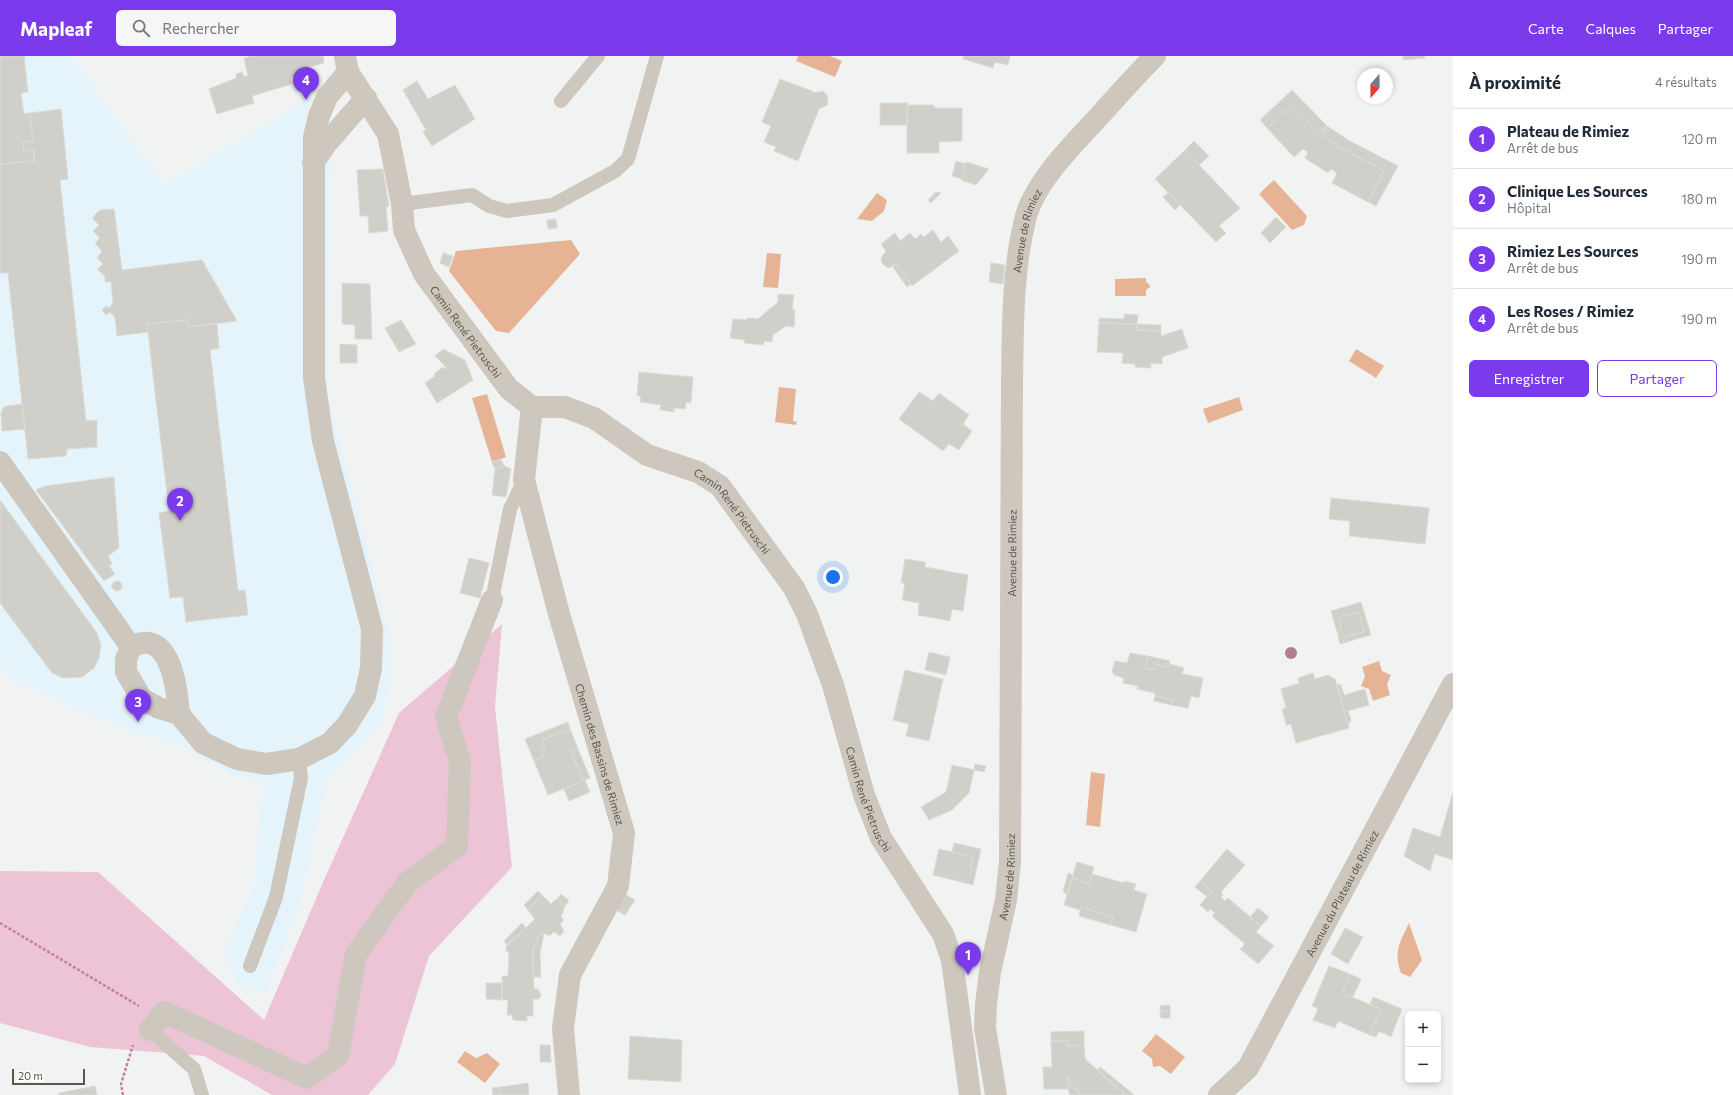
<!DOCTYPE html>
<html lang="fr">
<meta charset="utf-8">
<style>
body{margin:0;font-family:Commissioner,sans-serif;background:#f6f6f7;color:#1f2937}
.controls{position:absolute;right:12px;bottom:12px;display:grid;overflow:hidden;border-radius:6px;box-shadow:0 2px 6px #0003}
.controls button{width:36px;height:36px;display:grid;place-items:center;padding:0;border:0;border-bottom:1px solid #e0e1e3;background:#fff;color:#1f2937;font:20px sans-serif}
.compass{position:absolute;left:1357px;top:12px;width:36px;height:36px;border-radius:50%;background:#fff;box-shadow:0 2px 6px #0003;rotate:200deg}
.scale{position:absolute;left:12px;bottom:10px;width:73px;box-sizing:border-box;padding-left:4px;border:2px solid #5d574a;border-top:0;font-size:11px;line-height:14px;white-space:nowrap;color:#5d574a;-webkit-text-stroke:3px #fff;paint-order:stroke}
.you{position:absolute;left:833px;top:521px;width:14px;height:14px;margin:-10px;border:3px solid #fff;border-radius:50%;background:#1a73e8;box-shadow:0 0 0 6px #1a73e833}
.badge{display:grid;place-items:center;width:26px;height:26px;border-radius:50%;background:#7c3aed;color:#fff;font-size:13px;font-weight:700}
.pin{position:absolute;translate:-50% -33px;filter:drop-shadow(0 1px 2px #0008)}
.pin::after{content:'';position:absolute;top:21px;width:14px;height:12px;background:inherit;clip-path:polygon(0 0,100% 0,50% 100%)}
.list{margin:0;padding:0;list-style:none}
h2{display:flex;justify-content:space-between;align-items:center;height:52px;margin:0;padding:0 16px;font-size:17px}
h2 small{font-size:13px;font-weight:400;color:#747a83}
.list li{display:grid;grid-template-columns:26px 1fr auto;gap:12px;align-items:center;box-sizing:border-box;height:60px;padding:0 16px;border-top:1px solid #e0e1e3}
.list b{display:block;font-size:15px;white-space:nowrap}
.list p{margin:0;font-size:13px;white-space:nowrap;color:#747a83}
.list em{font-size:13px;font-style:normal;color:#747a83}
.actions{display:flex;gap:8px;padding:12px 16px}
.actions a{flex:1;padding:9px 0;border:1px solid #7c3aed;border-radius:6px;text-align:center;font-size:14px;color:#7c3aed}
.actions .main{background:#7c3aed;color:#fff}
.icon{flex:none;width:22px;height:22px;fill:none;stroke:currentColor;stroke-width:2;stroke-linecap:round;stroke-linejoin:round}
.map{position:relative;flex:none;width:1453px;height:1039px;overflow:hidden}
header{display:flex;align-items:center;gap:24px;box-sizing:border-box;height:56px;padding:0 20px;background:#7c3aed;color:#fff}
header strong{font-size:19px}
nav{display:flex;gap:22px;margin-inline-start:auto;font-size:14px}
.search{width:280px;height:36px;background:#f6f6f7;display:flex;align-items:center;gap:10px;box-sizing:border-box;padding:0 14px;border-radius:6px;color:#747a83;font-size:15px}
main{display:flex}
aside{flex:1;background:#fff}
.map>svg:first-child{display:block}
</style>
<header>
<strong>Mapleaf</strong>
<div class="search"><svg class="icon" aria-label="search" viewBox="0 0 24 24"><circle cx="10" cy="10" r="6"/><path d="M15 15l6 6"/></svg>Rechercher</div>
<nav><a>Carte</a><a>Calques</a><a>Partager</a></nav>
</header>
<main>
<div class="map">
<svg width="1453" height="1039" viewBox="0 0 1453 1039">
<rect width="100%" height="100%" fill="#f1f3f3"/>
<path fill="#e5f4fa" d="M0 0H71L164 128 312 41 343 68 331 99 327 334 394 597 383 666 327 724 298 856 265 937 237 929 224 895 254 830 263 724 236 722 175 686 135 678 12 624 0 609Z"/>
<path fill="#edc4d6" d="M502 568 495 651 512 811 429 900 395 1008 368 1039H272L204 1000 90 991 0 967V815L98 816 264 964 324 824 399 657Z"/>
<path fill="#e6b495" d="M798 0H830L842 5 835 21 796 5Z
M1274 124 1307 160 1304 169 1292 174 1259 138Z
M877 137 887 144 884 155 872 165 857 163Z
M571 184 580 198 509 277 496 275 449 215 456 195Z
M767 197 781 198 778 232 763 231Z
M1146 222V226L1149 228 1150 231 1146 234V240H1115V223Z
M1356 293 1384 310 1376 322 1349 305Z
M779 331 796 333 793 365 797 366 796 369 775 366Z
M487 338 506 401 492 406 472 342Z
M1239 341 1243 354 1208 367 1203 353Z
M1379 605 1382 615 1391 619 1387 628 1390 639 1373 645 1369 633 1361 630 1365 620 1362 611Z
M1091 716 1105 718 1100 771 1086 769Z
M1409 867 1422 904 1410 921 1401 917C1393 896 1400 886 1409 867Z
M1156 978 1185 1001 1171 1018 1160 1010 1153 1011 1152 1003 1142 995Z
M465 995 476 1002 487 997 500 1008 485 1027 457 1006Z"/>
<path fill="#d0cfc9" stroke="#dcdbd6" d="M0 0H24L28 36 21 37 24 58 30 57 33 85 23 86 24 95 34 94V105L0 108Z
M252 0H323L324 7 306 12 307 16 291 21 292 28 252 40 254 47 217 58 209 33 236 22V18L242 16 244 20H248L244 2Z
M964 0H1010L1008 9 995 6 993 12 963 3Z
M1403 0H1424L1425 2 1403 4Z
M780 23 812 35 814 37 823 35 828 40 827 49 819 53 798 105 774 95 776 91 764 86 771 70 762 66Z
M417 25 428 43 455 29 475 63 432 90 423 76 426 74 403 34Z
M1292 34 1327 70 1319 77 1292 49 1267 72 1260 64Z
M880 47H908L907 69H880Z
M907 49H934V52H962V85L939 86V97H907Z
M1292 49 1319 77 1327 70 1323 80 1334 88 1384 115 1368 146 1332 127 1337 117 1331 113 1328 117 1305 102 1308 96 1303 93 1294 101 1267 72Z
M61 53 68 123 60 124 86 365 97 364V391L67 393 66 400 28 403 8 217H0V108L34 105V94L24 95 23 86 33 85 30 57Z
M1327 70 1348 84 1398 110 1376 150 1368 146 1384 115 1334 88 1323 80Z
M1194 85 1209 100 1199 109 1185 94Z
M1185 94 1240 152 1219 170 1226 177 1216 186 1155 123Z
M956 105 966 108 961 123 952 120Z
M966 106 989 113 976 129 961 124Z
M383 113 389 150 386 151 388 175 369 177 368 160H360L357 114Z
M936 136 941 137 931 147 928 144Z
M1168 137 1180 149 1175 154 1163 141Z
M114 153 122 214 202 204 237 265 188 271 187 264 147 268 148 276 117 280 115 261 110 256 106 259 102 254 106 250 109 252 113 247 111 226H105V220L97 213 103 208 97 202 102 195 95 187 100 182 93 175 99 169 92 162 100 154Z
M1276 161 1286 171 1270 187 1261 177Z
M556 163 557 172 548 173 547 164Z
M933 174 941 186 948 180 959 195 912 230 896 208 889 212 886 211 882 207 881 202 886 195 881 188 895 177 900 185 910 177 915 183 921 178 924 181Z
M443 197 453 200 449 211 440 207Z
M991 207 1005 209 1003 228 989 226Z
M896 208 911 228 907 231 893 211Z
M342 227 370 228 372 283H355V269L342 268Z
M778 238 794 239 792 253 795 254 794 271 786 270 773 279 772 286 764 285V289L744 287 745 284 730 282 733 263 747 264V262L758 263 778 246Z
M1124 258 1138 259 1137 268 1099 267V262L1124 263Z
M187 264 188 271 217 268 219 292 210 294 238 535 245 534 248 559 186 566 183 541 170 542 159 457 169 455 147 268Z
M401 264 416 288 399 296 385 272Z
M1099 267 1137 268V274L1161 275V280L1182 273 1188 292 1162 301V308L1151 307V312L1135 311V308L1122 307 1123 297 1097 296Z
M1137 268 1161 269V275L1137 274Z
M340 288 357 289V307H340Z
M443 293 465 304 473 324 437 347 425 327 435 320 434 318 443 311 445 313 446 311 435 300Z
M639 316 693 321 691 347 686 346 685 353 674 352V356L660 354 661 349 640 346 641 340H637Z
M919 336 933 345 939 337 969 359 963 368 972 375 959 394 949 388 943 395 899 363Z
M22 348 25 373 2 375 1 357 3 352 7 350Z
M501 403 504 410 495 413 492 406Z
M504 410 511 413 506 441 492 439 495 413Z
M114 421 119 492 108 500 112 508 109 510 115 518 104 525 36 434 45 430Z
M1331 442 1429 452 1425 488 1349 480 1350 465 1329 463Z
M0 444 97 577 101 589 99 602 94 612 82 621 63 622 52 617 0 547Z
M469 502 489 507 480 542 460 537Z
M905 503 925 506V511L968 519 963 555 952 553 950 565 918 559 919 547 902 544 905 527H901Z
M112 530a5 5 0 1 1 10 0a5 5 0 1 1-10 0Z
M1361 546 1371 579 1343 587 1345 581 1364 576 1359 556 1339 561 1341 570 1338 579 1331 555Z
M1359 556 1364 576 1345 581 1343 587 1340 588 1338 579 1341 570 1339 561Z
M929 596 950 601 946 619 925 614Z
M1130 597 1148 600 1145 612 1153 614 1155 608 1169 611 1170 608 1184 612 1182 618 1203 622 1199 642 1191 640 1188 652 1171 649 1173 644 1155 640V637L1137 633 1138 630 1123 627 1124 622 1114 619 1112 615 1115 605 1127 607Z
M1148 600 1170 605 1169 611 1155 608 1153 614 1145 612Z
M905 614 943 623 929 685 906 680 909 668 893 664Z
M1313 617 1315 623 1328 619 1335 623 1349 672 1296 687 1291 668 1286 669 1282 653 1286 652 1281 633 1299 627 1298 622Z
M1337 628 1341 629 1344 639 1365 633 1369 649 1348 655 1351 664 1348 669Z
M1155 640 1173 644 1171 649 1154 645Z
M568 666 570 673 542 684 545 691 541 693 544 701 534 705 525 683Z
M570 673 578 693 571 695 583 725 548 739 534 705 544 701 541 693 545 691 542 684Z
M578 693 590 722 583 725 571 695Z
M975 708 986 710 984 716 974 714Z
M952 709 974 714 969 737 952 754 929 764 921 751 946 736Z
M585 724 590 736 569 745 564 733Z
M1453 736V804L1435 798 1430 815 1404 800 1413 772 1440 781Z
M954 787 981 793 976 815 970 813 973 801 952 796Z
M939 793 973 801 970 813 976 815 973 829 933 819Z
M1227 793 1245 809 1221 836 1223 838 1221 841 1225 845 1228 842 1261 870 1256 876 1274 890 1258 908 1240 893 1245 888 1212 860 1215 857 1210 853 1208 856 1200 849 1212 835 1200 825Z
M1077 806 1094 811 1089 828 1072 822Z
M1068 817 1073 819 1068 838 1063 836Z
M1092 818 1124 827V825L1136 828 1134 834 1147 838 1136 876 1111 869 1113 861 1081 851 1080 854 1064 849 1072 822 1089 828Z
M1200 825 1212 835 1207 841 1195 831Z
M538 835 542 839 528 854 524 849Z
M623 837 635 844 625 859 614 853Z
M561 838 569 845 565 850 558 842Z
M542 839 551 848 558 842 565 850 561 861 564 864 560 868 564 875 560 880 554 876 549 880 546 878H539L533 894 534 933H538L541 939 539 943H533V960H527V965L513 964 512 959H507L508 944H502V920H508L509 896 506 895V891L535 863 528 854Z
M1081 851 1113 861 1111 869 1079 860Z
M1258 852 1269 861 1261 870 1250 861Z
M522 867 526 872 507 889 504 885Z
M1345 872 1363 881 1348 908 1331 898Z
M544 877 540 897 541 921H533V894L539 878Z
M1329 910 1350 918 1342 937 1381 953 1370 979 1338 965 1335 972 1313 964 1318 953 1312 950Z
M1350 918 1361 923 1353 941 1342 937Z
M486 927H502V944L486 943Z
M1373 941 1402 953 1391 981 1379 975 1376 981 1370 979 1381 953 1370 948Z
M1170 949V955H1160V950Z
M1160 955H1170V962H1161Z
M1084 975V989L1067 990V985H1051V976Z
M630 980 682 984 681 1026 628 1023Z
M1051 985H1067V990L1084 989 1085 1003 1126 1039H1079V1035L1072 1031 1068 1021V1033H1044L1043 1011H1052Z
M540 989H550L551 1006H540Z
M1100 1011 1132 1037 1134 1039H1126L1097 1015Z
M1068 1021 1072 1031 1079 1035V1039H1070L1068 1033Z
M528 1027 529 1039H501L500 1031Z
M95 1030 97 1039H59V1037Z
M500 1031 501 1039H493L492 1032Z"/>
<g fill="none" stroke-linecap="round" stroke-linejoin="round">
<path stroke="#c87f96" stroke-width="2.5" stroke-dasharray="3 2" stroke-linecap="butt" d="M0 867 139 950
M123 1039 121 1028 133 989"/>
<path stroke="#cdc7be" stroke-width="14" d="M561 45 598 0
M402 148 472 139 489 150 507 155 553 149 615 115 628 103 657 0
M492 544 510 453 524 424
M250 910 276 841 301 722 299 703
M150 974 194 1013 202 1039"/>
<g stroke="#cdc7be" stroke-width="22">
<path id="s1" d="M345 0 348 16 388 78 402 148 404 174 424 218 509 333 532 351H565L594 362 647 399 698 416 720 430 794 532 807 558 833 629 864 739 881 782 943 878 952 904 970 1039"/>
<path d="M313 107 326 88 366 42"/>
<path id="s2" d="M532 351 524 424 559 558 624 777 618 830 570 919 563 972 569 1039"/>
<path d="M0 406 131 591"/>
<path d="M179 658C177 632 170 570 131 591L126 603V616L142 643 159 652 179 658 203 687 237 703 266 708 299 703 330 687 347 669 365 640 371 612 372 573 323 385 314 322V81L319 60 327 41 348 16"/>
<path d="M150 974 164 956 307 1022 338 999 356 898 407 827 457 790 460 705 446 661 492 544"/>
<path id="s3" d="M1219 1039 1248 1012 1453 628"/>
</g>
<path stroke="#cdc7be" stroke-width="22" id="s4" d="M996 1039 985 972 986 948 990 916 1006 844 1010 806 1012 326C1013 271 1012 214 1026 160 1037 122 1077 85 1103 56 1120 37 1137 18 1155 0"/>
</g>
<circle fill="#b07e8f" cx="1291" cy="597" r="6"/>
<g text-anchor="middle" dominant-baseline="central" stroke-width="3" stroke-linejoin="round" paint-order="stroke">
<g font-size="11" fill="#5d574a" stroke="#fff">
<text stroke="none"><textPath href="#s4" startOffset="869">Avenue de Rimiez</textPath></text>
<text stroke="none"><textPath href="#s1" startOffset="307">Camin René Pietruschi</textPath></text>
<text stroke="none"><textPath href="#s1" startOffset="643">Camin René Pietruschi</textPath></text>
<text stroke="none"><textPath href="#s4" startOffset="545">Avenue de Rimiez</textPath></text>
<text stroke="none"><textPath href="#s2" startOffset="358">Chemin des Bassins de Rimiez</textPath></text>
<text stroke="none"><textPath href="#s1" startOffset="967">Camin René Pietruschi</textPath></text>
<text stroke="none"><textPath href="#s4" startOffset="221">Avenue de Rimiez</textPath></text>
<text stroke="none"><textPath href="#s3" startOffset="238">Avenue du Plateau de Rimiez</textPath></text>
</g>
</g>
</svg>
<div class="controls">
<button>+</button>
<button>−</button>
</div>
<svg class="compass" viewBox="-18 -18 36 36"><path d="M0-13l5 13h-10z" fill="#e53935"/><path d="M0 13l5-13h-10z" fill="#747a83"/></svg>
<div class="scale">20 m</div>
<div class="you"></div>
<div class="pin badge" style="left:968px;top:919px">1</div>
<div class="pin badge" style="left:180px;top:465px">2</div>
<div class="pin badge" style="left:138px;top:666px">3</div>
<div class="pin badge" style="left:306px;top:44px">4</div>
</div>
<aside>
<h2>À proximité<small>4 résultats</small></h2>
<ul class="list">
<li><span class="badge">1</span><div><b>Plateau de Rimiez</b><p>Arrêt de bus</p></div><em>120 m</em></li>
<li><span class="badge">2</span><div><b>Clinique Les Sources</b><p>Hôpital</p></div><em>180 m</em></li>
<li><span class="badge">3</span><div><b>Rimiez Les Sources</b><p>Arrêt de bus</p></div><em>190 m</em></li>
<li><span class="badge">4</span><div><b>Les Roses / Rimiez</b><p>Arrêt de bus</p></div><em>190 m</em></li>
</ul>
<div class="actions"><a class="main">Enregistrer</a><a>Partager</a></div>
</aside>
</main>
